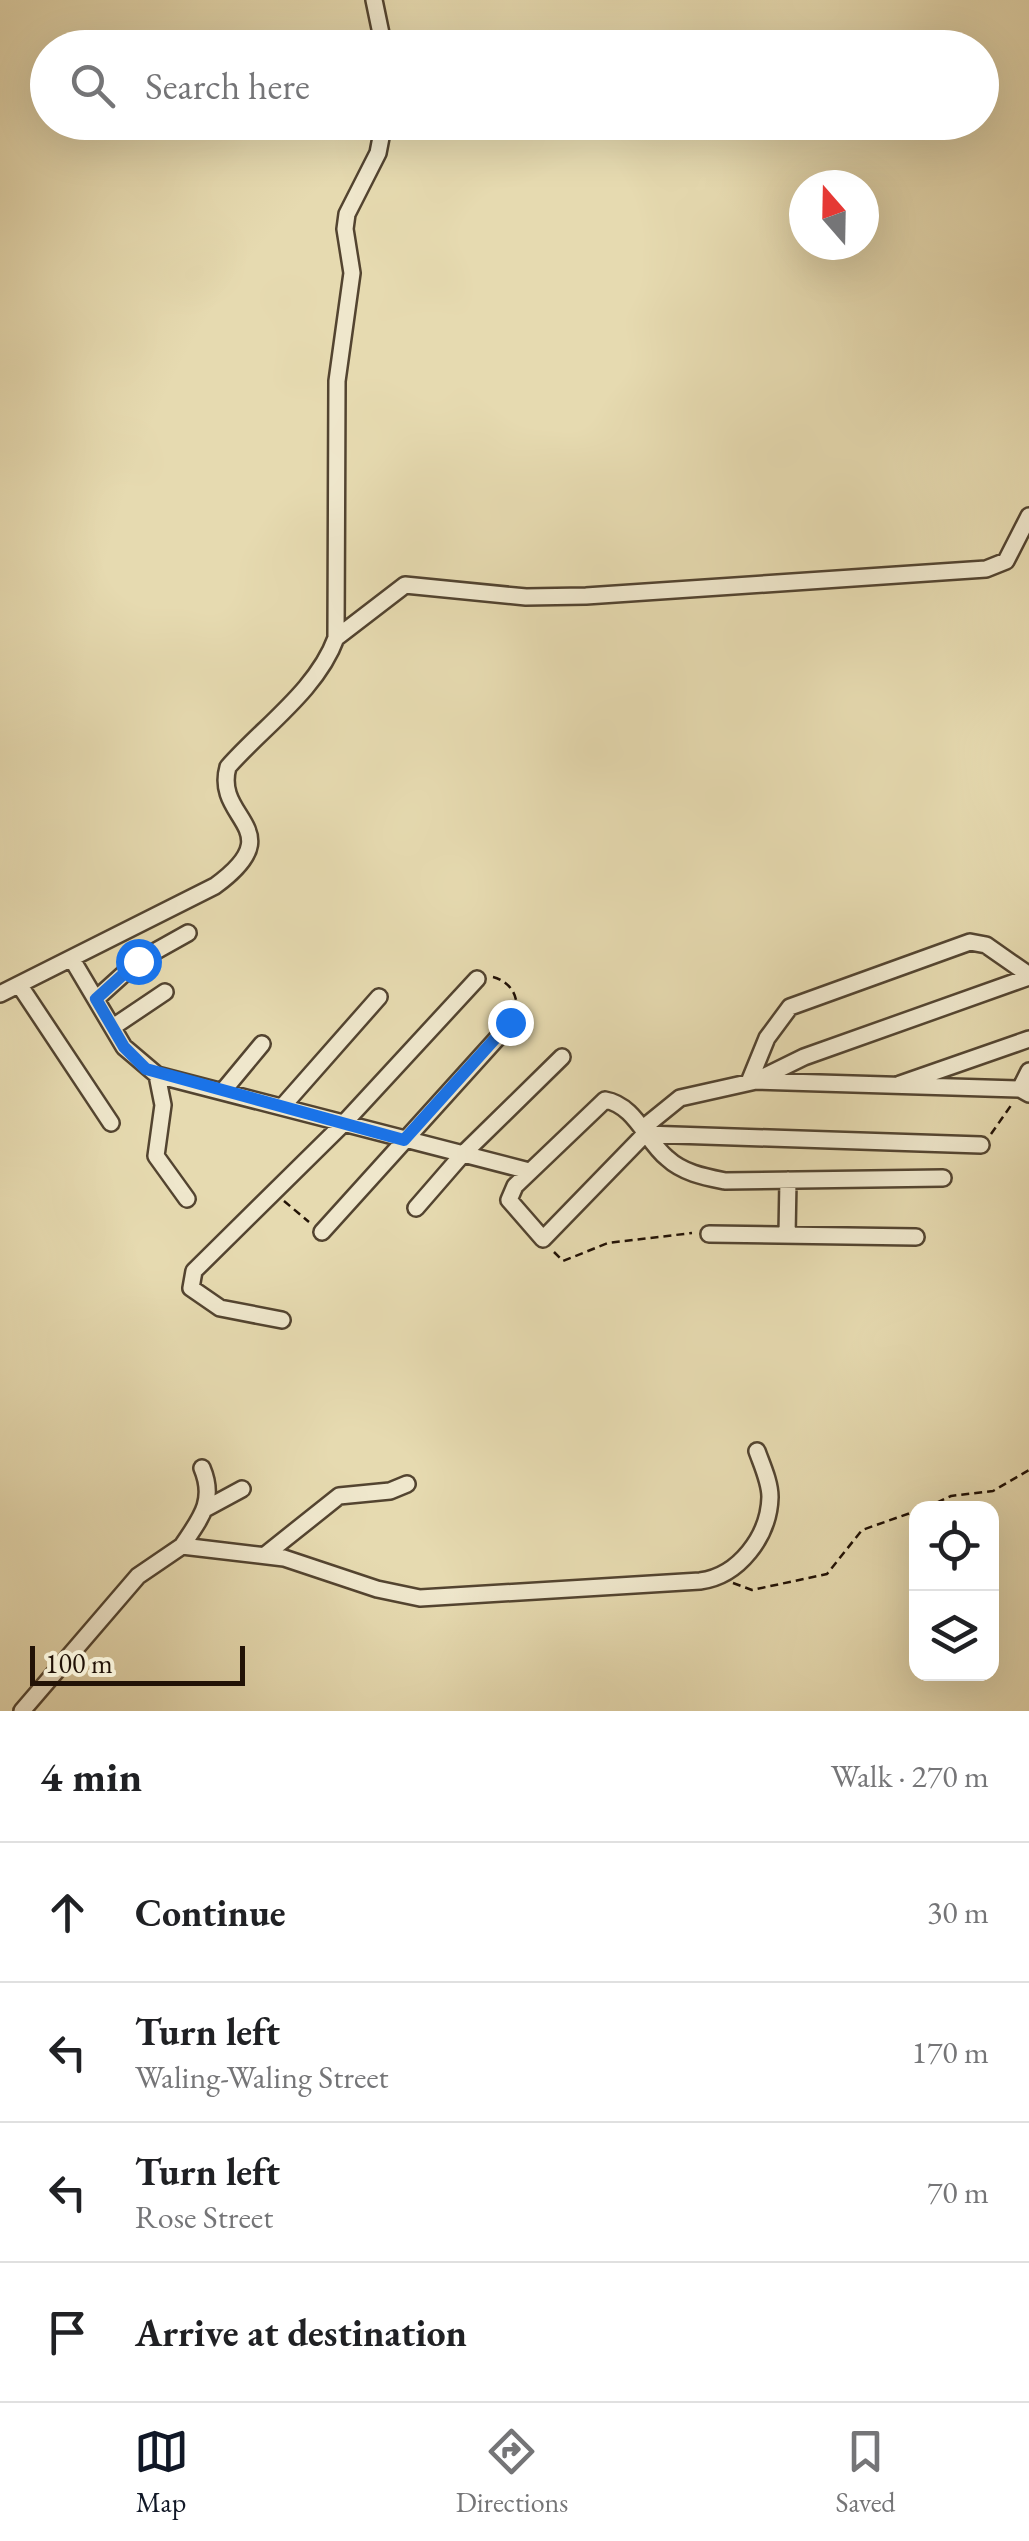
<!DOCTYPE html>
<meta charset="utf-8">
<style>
body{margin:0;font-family:"EB Garamond",serif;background:#f6f6f6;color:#202124}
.controls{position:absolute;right:30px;bottom:30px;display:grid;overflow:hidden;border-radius:20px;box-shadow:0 10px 40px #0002}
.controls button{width:90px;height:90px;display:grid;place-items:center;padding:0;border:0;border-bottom:2px solid #e0e0e0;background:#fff;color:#202124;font:50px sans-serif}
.compass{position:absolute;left:789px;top:170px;width:90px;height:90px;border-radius:50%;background:#fff;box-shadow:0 10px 40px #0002;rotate:340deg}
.scale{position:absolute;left:30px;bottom:25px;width:215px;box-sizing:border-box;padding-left:10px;border:5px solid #221206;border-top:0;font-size:28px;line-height:35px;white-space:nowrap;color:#221206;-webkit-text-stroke:8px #efe7cc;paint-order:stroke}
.stop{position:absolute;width:30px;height:30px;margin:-22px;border:8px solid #1a73e8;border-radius:50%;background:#fff}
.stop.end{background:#1a73e8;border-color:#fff;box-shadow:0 2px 10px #0008}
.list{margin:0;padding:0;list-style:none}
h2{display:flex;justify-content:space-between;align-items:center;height:130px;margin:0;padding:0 40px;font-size:42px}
h2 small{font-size:32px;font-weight:400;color:#757577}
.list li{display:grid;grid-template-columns:65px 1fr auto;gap:30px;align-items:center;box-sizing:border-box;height:140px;padding:0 40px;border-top:2px solid #e0e0e0}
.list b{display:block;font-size:38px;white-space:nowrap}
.list p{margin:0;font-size:32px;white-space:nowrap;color:#757577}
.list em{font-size:32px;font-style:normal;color:#757577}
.icon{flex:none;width:55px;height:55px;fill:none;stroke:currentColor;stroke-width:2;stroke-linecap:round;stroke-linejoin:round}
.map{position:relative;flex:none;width:1029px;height:1711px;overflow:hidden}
.search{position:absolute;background:#fff;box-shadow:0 10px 40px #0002;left:30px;right:30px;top:30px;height:110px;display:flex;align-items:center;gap:25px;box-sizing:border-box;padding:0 35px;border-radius:55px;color:#757577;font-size:38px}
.sheet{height:690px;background:#fff}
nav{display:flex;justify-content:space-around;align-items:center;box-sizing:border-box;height:140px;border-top:2px solid #e0e0e0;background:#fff;font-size:28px;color:#757577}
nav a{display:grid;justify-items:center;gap:5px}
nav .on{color:#111827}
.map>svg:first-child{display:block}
</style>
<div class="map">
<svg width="1029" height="1711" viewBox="0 0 1029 1711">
<rect width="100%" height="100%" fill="#e6dab0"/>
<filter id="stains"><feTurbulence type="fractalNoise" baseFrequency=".002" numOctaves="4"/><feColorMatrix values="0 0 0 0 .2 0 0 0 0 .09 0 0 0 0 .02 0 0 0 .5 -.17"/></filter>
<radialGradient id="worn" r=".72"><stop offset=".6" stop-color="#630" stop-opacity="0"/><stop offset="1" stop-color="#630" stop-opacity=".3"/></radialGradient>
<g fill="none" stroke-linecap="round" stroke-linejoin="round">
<g stroke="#534430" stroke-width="20">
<path id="minor" d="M374 0 384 48
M336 638 405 585 526 597 586 596 986 569 1006 561 1029 516
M73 961 124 1047 157 1075 529 1171
M20 986 111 1123
M0 994 215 886C293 829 213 820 228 767 263 727 317 690 336 638L337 381 352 273 345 229 347 214 378 153 384 122
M96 999 138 961 188 933
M113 1027 165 992
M157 1075 163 1105 156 1156 187 1199
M757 1080 804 1057 1029 977
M749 1082 767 1038 790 1007 970 942 986 945 1029 975
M900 1084 1029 1039
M1020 1089 1029 1071
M223 1091 262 1044
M282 1107 379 997
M643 1128 680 1098 756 1081 1020 1089 1029 1094
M943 1178 725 1181C705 1177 683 1173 667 1158 646 1141 635 1105 605 1100L515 1186 509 1200 543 1239 645 1134 981 1145
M416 1208 462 1155 562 1057
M322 1232 511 1023
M709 1234 916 1237
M787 1235 788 1180
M282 1320 220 1308 191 1288 194 1271 344 1123 477 979
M205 1509 242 1489
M182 1546C200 1519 216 1501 202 1468
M265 1555 339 1496 390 1491 407 1484
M22 1711 138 1576 182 1546 284 1558 377 1589 420 1598 700 1581C739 1576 769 1536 770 1497 770 1482 762 1465 757 1451"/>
</g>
<path stroke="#221206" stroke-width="2.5" stroke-dasharray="8 5" stroke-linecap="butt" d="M493 977C509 981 519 995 516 1011
M991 1134 1012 1104
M284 1201 309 1222
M554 1252 563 1261 608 1243 692 1233
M925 1508 951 1496 993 1491 1029 1470
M733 1583 752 1590 827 1574 862 1530 916 1511"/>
<use href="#minor" stroke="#efe7cc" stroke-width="15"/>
</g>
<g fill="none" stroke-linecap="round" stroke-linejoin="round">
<path stroke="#1a73e8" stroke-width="12" d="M138 961 96 999 124 1047 146 1069 404 1140 510 1022"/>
</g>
<rect width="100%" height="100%" filter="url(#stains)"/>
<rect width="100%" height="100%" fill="url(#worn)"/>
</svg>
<div class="controls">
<button><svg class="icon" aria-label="locate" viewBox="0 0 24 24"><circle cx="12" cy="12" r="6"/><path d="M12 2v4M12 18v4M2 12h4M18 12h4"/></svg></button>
<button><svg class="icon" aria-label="layers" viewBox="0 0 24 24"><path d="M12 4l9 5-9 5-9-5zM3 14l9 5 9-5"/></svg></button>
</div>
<svg class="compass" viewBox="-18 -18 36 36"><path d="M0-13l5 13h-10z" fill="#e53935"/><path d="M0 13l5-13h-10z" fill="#757577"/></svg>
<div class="scale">100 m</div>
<div class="stop" style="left:138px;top:961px"></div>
<div class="stop end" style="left:510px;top:1022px"></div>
<div class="search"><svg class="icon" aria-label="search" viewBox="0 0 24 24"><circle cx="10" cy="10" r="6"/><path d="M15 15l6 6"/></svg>Search here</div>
</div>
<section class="sheet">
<h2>4 min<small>Walk · 270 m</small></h2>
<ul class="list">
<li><svg class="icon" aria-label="ahead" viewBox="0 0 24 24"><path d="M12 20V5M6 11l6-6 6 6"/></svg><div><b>Continue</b></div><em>30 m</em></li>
<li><svg class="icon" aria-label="left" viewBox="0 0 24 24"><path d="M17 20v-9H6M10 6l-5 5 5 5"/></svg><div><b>Turn left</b><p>Waling-Waling Street</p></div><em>170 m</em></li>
<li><svg class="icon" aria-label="left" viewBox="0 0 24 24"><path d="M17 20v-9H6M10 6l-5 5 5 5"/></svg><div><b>Turn left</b><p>Rose Street</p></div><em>70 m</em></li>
<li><svg class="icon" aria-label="arrive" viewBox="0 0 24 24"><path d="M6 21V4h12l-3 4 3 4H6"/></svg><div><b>Arrive at destination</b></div></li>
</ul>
</section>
<nav>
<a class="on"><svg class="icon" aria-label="map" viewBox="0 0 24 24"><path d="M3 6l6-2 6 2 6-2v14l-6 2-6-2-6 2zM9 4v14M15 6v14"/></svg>Map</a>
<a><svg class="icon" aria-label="directions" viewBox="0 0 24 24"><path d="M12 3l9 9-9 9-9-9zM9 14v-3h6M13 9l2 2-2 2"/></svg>Directions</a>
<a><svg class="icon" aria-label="saved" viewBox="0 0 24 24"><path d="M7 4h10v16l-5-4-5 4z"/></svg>Saved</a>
</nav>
